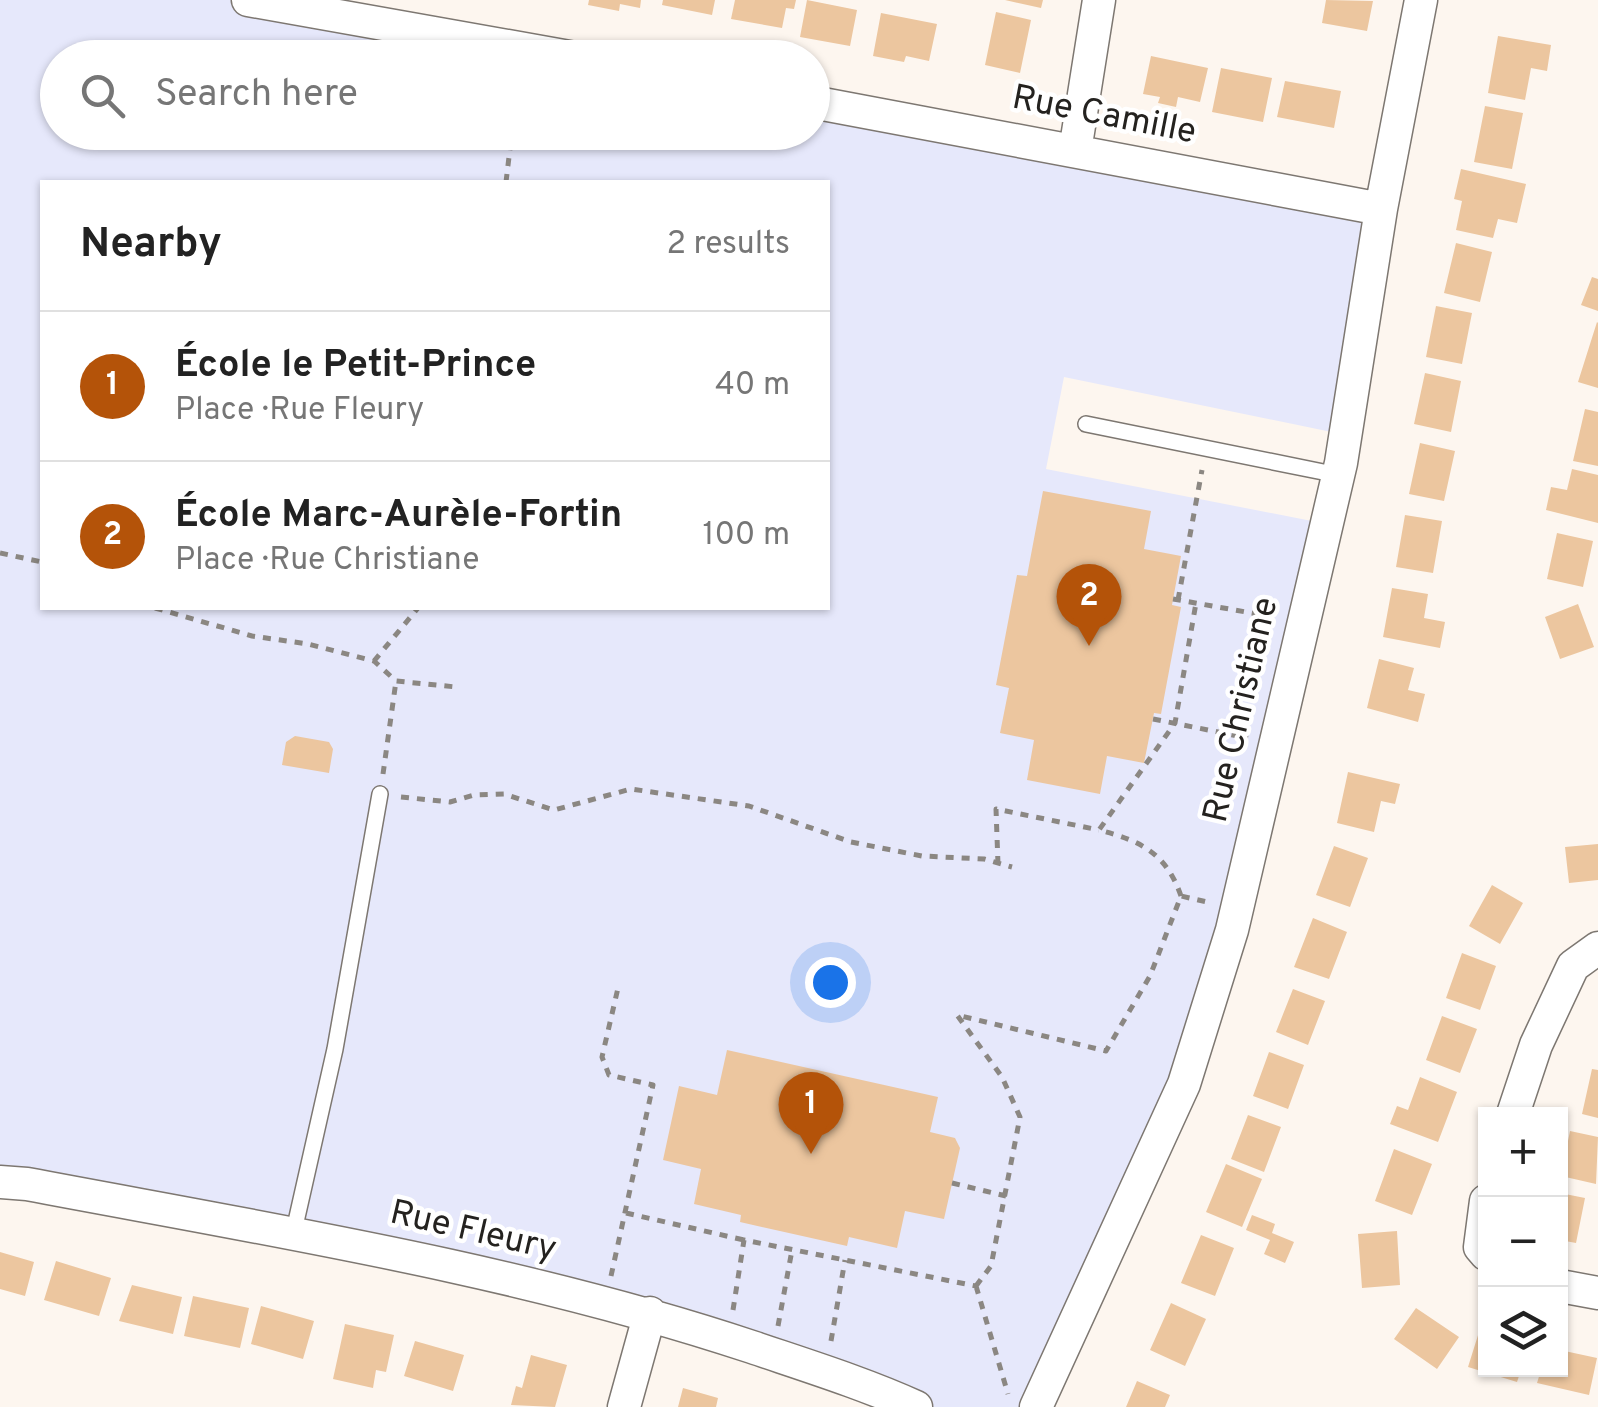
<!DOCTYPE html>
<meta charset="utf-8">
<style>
body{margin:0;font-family:Overpass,sans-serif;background:#f6f6f6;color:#222}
.controls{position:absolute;right:30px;bottom:30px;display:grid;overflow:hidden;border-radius:0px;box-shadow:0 2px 8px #0004}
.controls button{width:90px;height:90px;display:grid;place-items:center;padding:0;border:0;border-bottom:2px solid #e0e0e0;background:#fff;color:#222;font:50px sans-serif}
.you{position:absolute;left:830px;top:982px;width:35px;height:35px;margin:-25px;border:8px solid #fff;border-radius:50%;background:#1a73e8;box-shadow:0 0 0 15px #1a73e833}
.badge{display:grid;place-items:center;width:65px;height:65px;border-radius:50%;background:#b45309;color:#fff;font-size:32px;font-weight:700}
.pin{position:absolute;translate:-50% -82px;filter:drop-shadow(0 2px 5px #0008)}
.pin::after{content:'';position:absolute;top:52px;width:35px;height:30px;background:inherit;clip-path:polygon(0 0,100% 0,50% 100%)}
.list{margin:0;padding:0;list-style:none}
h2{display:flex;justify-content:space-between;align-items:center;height:130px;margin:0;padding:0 40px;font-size:42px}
h2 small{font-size:32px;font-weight:400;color:#767676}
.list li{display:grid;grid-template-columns:65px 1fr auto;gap:30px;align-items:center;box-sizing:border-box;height:150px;padding:0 40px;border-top:2px solid #e0e0e0}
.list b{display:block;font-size:38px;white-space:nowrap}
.list p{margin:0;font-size:32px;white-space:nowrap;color:#767676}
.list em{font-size:32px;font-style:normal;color:#767676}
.icon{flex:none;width:55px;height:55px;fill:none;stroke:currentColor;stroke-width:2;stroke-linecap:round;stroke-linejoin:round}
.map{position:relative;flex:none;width:1598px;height:1407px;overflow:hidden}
.search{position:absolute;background:#fff;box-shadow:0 2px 8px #0004;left:40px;top:40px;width:790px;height:110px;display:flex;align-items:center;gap:25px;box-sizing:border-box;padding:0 35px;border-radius:55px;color:#767676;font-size:38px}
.panel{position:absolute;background:#fff;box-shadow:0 2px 8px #0004;left:40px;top:180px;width:790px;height:430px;border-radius:0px}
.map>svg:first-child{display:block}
</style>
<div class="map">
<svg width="1598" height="1407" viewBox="0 0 1598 1407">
<rect width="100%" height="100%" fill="#fdf6ef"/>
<path fill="#e6e8fb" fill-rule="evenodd" d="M0 0H248L575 57 58 58V132H812L813 102 1381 209 1346 435 1064 377 1046 469 1327 524 1232 930 1036 1407H916L650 1313 0 1182ZM42 182H828V608H42Z"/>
<path fill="#ecc69f" d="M589 0H641L640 8 620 4 619 11 588 5Z
M663 0H715L712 15 662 5Z
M735 0H796L794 9 786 8 782 28 731 19Z
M807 0 857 10 850 46 800 37Z
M1005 0H1043L1041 8Z
M1326 0 1373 1 1367 31 1322 23Z
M996 12 1031 20 1020 73 985 65Z
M881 13 937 24 929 61 906 56 904 62 873 56Z
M1498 36 1551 45 1547 71 1531 68 1525 100 1488 93Z
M1151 56 1208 68 1200 102 1178 97 1176 107 1158 103 1160 97 1143 94Z
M1221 68 1272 78 1263 122 1212 112Z
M1285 81 1341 91 1334 128 1277 117Z
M1485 106 1523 113 1512 169 1474 162Z
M1461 169 1526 184 1517 223 1498 219 1493 238 1456 230 1462 201 1454 199Z
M1456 243 1492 252 1480 302 1444 293Z
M1592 277 1598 279V311L1581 305Z
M1436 306 1472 313 1462 364 1426 357Z
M1597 322 1598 323V388L1578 382Z
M1425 373 1461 381 1451 432 1414 424Z
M1585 409 1598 412V466L1573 461Z
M1420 443 1455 451 1444 501 1409 494Z
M1572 469 1598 475V523L1546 510 1551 487 1567 490Z
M1043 491 1151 511 1144 549 1181 556 1172 605 1181 607 1161 714 1154 713 1144 763 1107 756 1100 794 1027 780 1034 740 1000 733 1009 688 996 685 1017 575 1027 576Z
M1405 515 1442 521 1433 573 1396 567Z
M1557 533 1593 541 1583 587 1547 579Z
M1392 588 1428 594 1424 618 1445 622 1440 648 1383 637Z
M1578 604 1594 647 1560 659 1545 617Z
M1379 659 1414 668 1408 690 1425 694 1418 722 1367 708Z
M295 736 329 742 333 749 329 773 282 765 286 742Z
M1348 772 1400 784 1395 804 1381 801 1374 832 1337 823Z
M1598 844V880L1569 883 1565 847Z
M1334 846 1368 858 1350 907 1316 895Z
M1492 885 1523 903 1500 944 1469 926Z
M1313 918 1347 932 1329 979 1294 967Z
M1462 953 1496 966 1480 1010 1446 998Z
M1293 989 1325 1001 1308 1045 1276 1032Z
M1442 1016 1477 1029 1460 1073 1426 1060Z
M727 1050 938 1097 930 1132 955 1138 960 1148 944 1219 905 1211 897 1248 849 1237 847 1246 740 1222 741 1215 694 1204 701 1169 663 1160 679 1086 717 1095Z
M1269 1052 1304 1065 1288 1109 1253 1096Z
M1592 1069 1598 1070V1118L1582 1114Z
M1420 1077 1457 1092 1438 1142 1390 1124 1397 1106 1408 1110Z
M1248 1115 1281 1127 1264 1172 1231 1159Z
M1570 1131 1598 1137 1596 1184 1561 1176Z
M1394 1149 1432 1164 1412 1215 1375 1201Z
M1226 1164 1262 1179 1242 1227 1206 1212Z
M1560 1193 1585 1198 1576 1243 1560 1240Z
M1252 1215 1275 1224 1272 1233 1294 1242 1285 1263 1264 1254 1270 1240 1246 1230Z
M1397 1231 1400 1285 1362 1288 1358 1234Z
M1201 1235 1234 1248 1215 1296 1181 1283Z
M0 1252 34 1262 25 1296 0 1289Z
M56 1261 111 1278 99 1316 44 1300Z
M132 1285 182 1297 173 1334 119 1321Z
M193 1296 249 1308 240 1348 184 1336Z
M1171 1303 1206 1319 1185 1366 1150 1350Z
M261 1306 314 1321 303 1359 251 1344Z
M1416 1308 1459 1337 1437 1369 1394 1339Z
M345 1324 394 1335 386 1372 376 1370 373 1388 333 1379Z
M1479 1332 1486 1334V1370H1521L1517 1382 1468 1367Z
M415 1341 464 1355 453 1391 404 1376Z
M1560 1350 1597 1358 1589 1395 1537 1383 1541 1370H1560Z
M531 1355 567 1365 555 1407 511 1405 516 1386 522 1388Z
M1137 1381 1170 1395 1165 1407H1126Z
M683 1388 718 1398 716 1407H678Z"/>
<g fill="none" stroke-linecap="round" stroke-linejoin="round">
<g stroke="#7d7771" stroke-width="18">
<path id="service" d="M1086 424 1338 475
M293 1235 335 1049 380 794"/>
</g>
<g stroke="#7d7771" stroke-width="35">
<path id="minor" d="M248 0 575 58
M812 102 1381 209
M1075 151 1099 0
M1513 1114 1536 1045 1573 966 1598 948
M0 1182 27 1184C271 1230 517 1269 752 1347 808 1366 863 1383 916 1407
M1486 1201 1480 1247 1486 1254
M1560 1286 1598 1293
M624 1407 650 1313
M1036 1407 1184 1084 1232 930 1341 463 1381 209 1421 0"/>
</g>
<path stroke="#8b8782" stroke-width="5" stroke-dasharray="8 8" stroke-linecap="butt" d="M506 182 512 132
M0 553 42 562
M1173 599 1274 617
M1178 600 1202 470
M155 608 252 636 308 644 374 661 396 681 456 687
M374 661 418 608
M1153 719 1248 738
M383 774 396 681
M401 797 450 802 474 795 504 794 554 810 631 789 749 806 851 842 922 856 984 859 1012 867
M998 864 996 809 1099 830
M1181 896C1166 853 1141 841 1099 830L1175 723 1196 603
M952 1183 1006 1196
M626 1213 744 1240
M611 1276 653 1085 609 1075 602 1057 618 988
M976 1286 991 1266 1020 1117 1002 1077 957 1015 1106 1051 1150 976 1181 896 1207 902
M976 1286 1008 1394
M733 1310 744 1240 976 1286
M778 1326 792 1250
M831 1341 845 1260"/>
<use href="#service" stroke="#fff" stroke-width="15"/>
<use href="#minor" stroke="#fff" stroke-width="32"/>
</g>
<g text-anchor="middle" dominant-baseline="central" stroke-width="9" stroke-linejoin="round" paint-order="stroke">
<g font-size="35" fill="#24221f" stroke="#fff">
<text transform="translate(1104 116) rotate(11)">Rue Camille</text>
<text transform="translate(1242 710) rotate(-77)">Rue Christiane</text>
<text transform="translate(473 1232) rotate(13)">Rue Fleury</text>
</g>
</g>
</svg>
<div class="controls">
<button>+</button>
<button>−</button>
<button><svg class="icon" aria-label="layers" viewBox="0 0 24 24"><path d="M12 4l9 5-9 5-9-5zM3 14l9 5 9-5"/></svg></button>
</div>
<div class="you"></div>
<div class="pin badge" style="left:811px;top:1154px">1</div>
<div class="pin badge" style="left:1089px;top:646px">2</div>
<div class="search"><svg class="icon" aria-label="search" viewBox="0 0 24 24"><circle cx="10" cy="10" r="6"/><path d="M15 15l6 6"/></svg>Search here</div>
<section class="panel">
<h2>Nearby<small>2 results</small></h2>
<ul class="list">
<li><span class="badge">1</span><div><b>École le Petit-Prince</b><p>Place · Rue Fleury</p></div><em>40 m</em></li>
<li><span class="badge">2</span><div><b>École Marc-Aurèle-Fortin</b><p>Place · Rue Christiane</p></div><em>100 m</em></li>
</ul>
</section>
</div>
